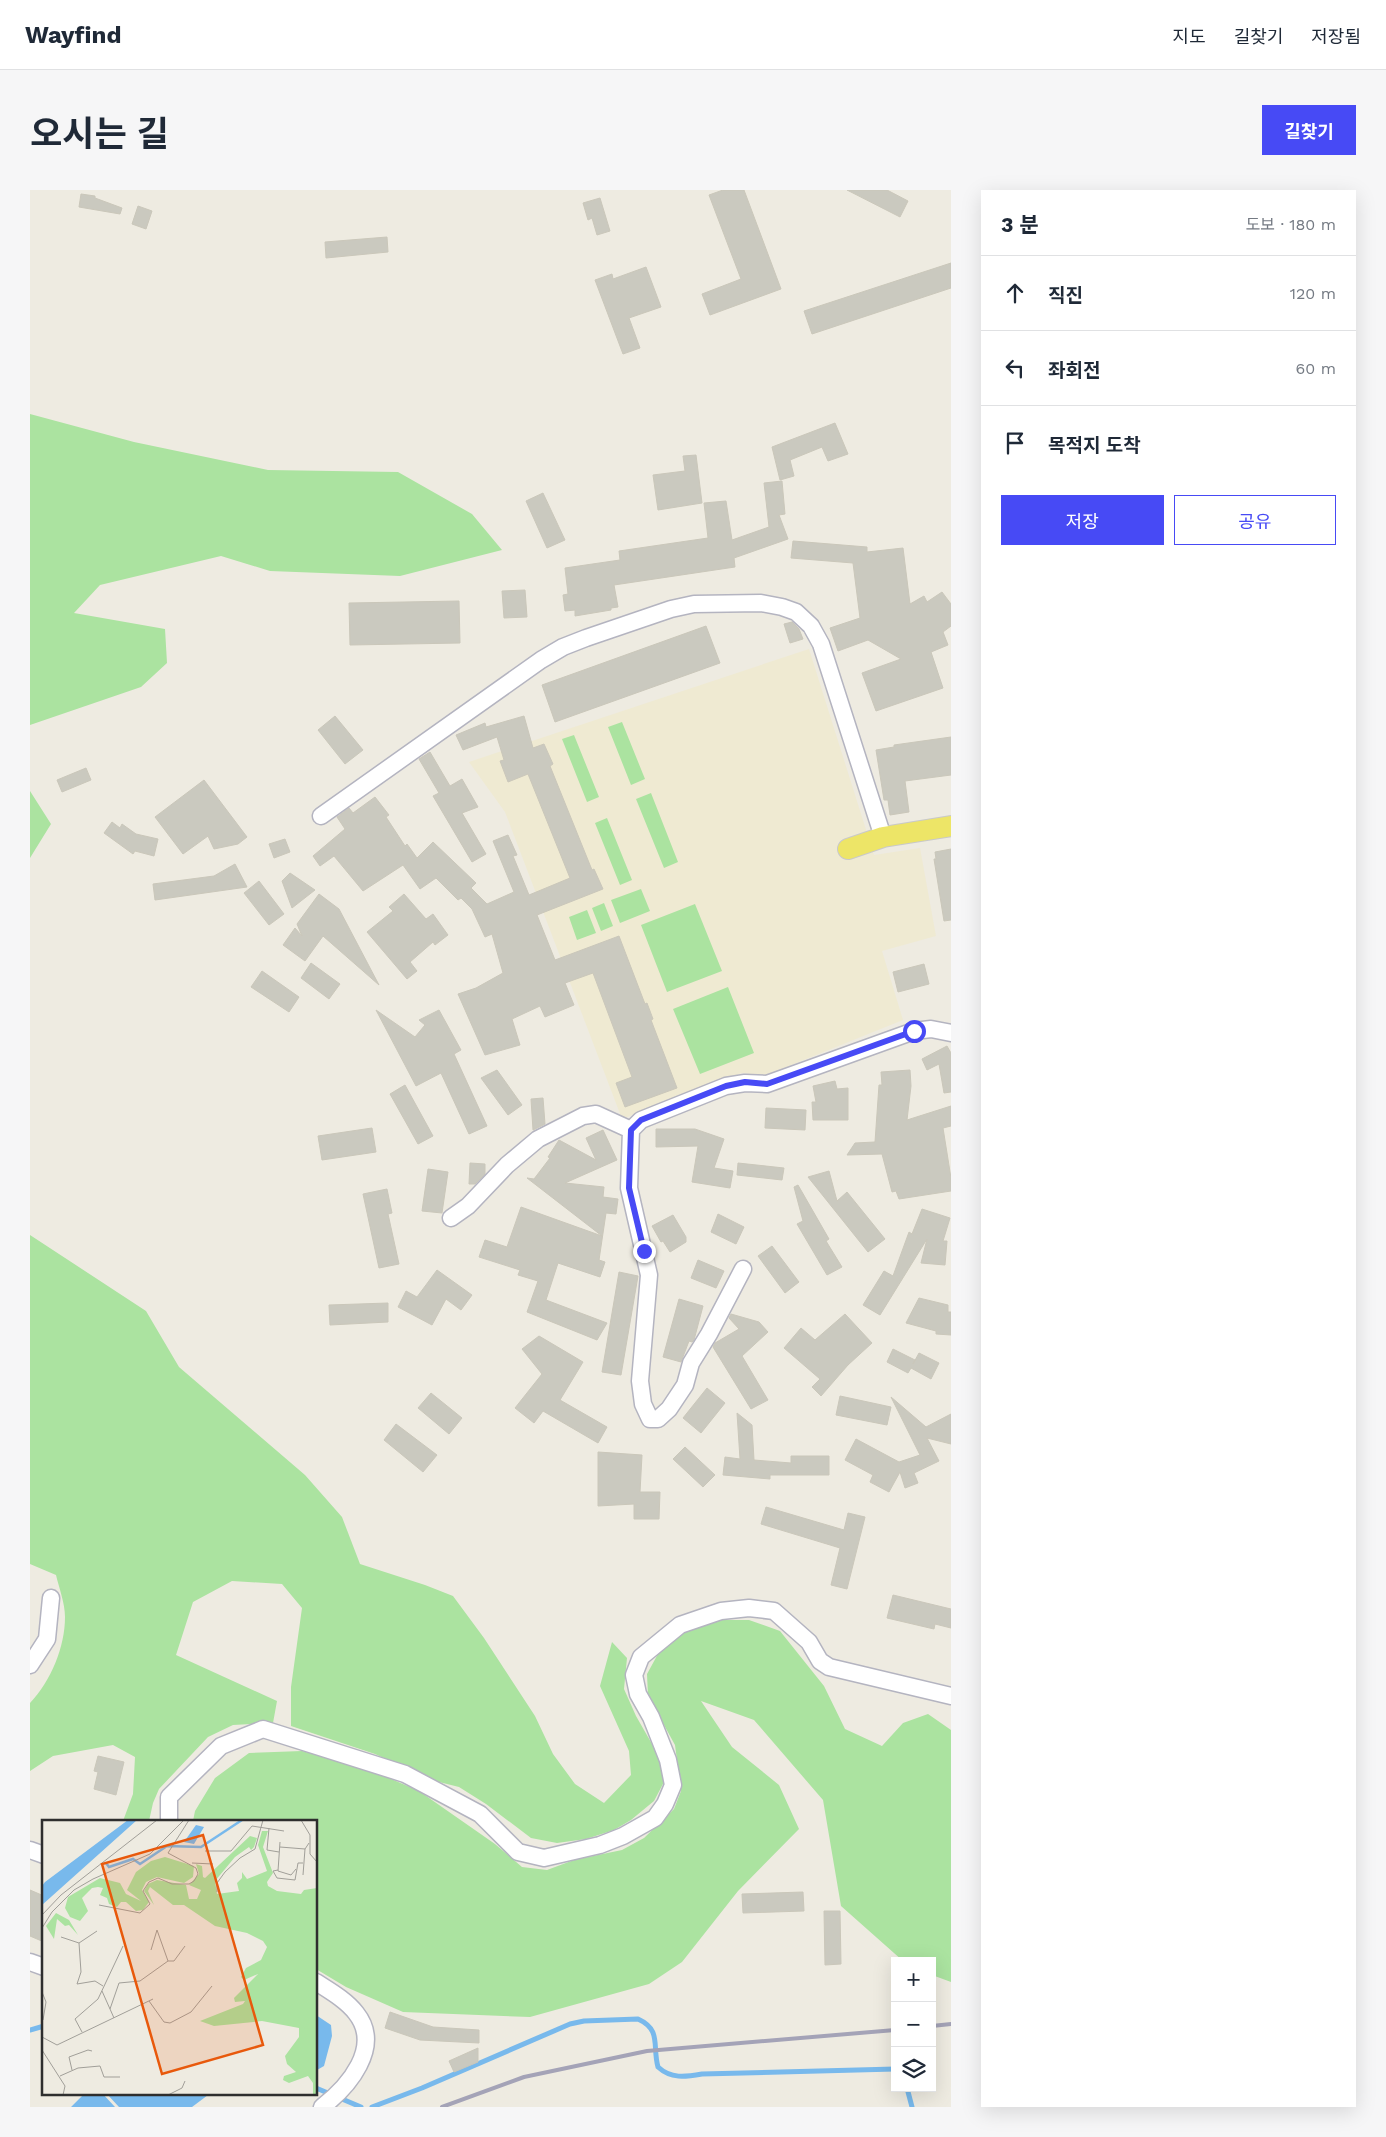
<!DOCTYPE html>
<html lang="ko">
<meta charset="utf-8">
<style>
body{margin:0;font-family:"Work Sans","Noto Sans KR",sans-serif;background:#f6f6f7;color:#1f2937}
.controls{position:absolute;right:15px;bottom:15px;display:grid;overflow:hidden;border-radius:0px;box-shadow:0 5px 20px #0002}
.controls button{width:45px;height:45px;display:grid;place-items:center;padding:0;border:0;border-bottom:1px solid #e0e1e3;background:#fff;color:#1f2937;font:25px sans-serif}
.stop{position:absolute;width:15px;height:15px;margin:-11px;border:4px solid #474af5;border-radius:50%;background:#fff}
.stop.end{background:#474af5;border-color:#fff;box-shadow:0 1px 5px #0008}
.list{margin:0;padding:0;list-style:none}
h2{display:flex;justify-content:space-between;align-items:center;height:65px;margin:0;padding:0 20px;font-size:21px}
h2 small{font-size:16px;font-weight:400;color:#747a83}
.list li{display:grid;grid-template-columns:32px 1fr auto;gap:15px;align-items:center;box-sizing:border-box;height:75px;padding:0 20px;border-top:1px solid #e0e1e3}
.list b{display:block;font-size:19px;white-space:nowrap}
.list em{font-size:16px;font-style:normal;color:#747a83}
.actions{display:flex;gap:10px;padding:15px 20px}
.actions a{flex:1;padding:11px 0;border:1px solid #474af5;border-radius:0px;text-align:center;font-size:18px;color:#474af5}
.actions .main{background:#474af5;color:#fff}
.icon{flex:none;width:28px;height:28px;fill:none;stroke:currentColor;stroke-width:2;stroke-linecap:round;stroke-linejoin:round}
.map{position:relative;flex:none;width:921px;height:1917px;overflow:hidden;border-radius:0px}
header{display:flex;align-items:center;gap:30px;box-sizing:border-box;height:70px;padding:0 25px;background:#fff;border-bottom:1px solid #e0e1e3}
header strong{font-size:24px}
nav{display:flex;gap:28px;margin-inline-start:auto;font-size:18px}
.intro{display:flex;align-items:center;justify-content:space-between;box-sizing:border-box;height:120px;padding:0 30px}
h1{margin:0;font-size:35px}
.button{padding:12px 22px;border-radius:0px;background:#474af5;color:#fff;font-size:18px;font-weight:700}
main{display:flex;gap:30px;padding:0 30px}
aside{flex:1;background:#fff;border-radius:0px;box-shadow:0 5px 20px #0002}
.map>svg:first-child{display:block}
</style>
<header>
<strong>Wayfind</strong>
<nav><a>지도</a><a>길찾기</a><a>저장됨</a></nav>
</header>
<div class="intro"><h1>오시는 길</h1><a class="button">길찾기</a></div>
<main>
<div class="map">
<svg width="921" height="1917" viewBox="0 0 921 1917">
<rect width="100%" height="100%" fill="#eeebe1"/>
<path fill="#efead2" d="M779 459 844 665 890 658 906 746 852 761 873 830 734 886 712 883 592 929 475 622 439 572Z"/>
<path fill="#abe3a0" d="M0 224 104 252 238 280 368 282 442 324 472 360 370 386 240 381 191 366 70 395 44 423 135 439 137 473 111 497 0 535Z
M592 532 615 589 601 595 578 537Z
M544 545 569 607 557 612 532 549Z
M0 601 21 634 0 668Z
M621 603 648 672 634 678 606 609Z
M577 628 602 690 590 695 565 633Z
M611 699 620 721 590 733 581 710Z
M574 713 583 736 571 741 562 718Z
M665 714 692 781 637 802 611 735Z
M557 720 566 743 547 750 539 727Z
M698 797 724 863 670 884 643 819Z
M0 1045 116 1121 149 1177 275 1285 312 1327 330 1374 395 1395 423 1406 454 1448 505 1526 523 1564 545 1594 574 1613 601 1585 599 1561 570 1496 582 1452 597 1468 594 1499 606 1526 630 1568 634 1592 624 1611 601 1630 584 1640 556 1649 527 1653 501 1648 456 1614 429 1597 405 1591 345 1564 261 1536V1497L272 1418 252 1394 202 1391 163 1412 146 1465 247 1511 243 1533 203 1535 178 1547 129 1599 123 1613 119 1631H93L103 1604 105 1567 83 1555 23 1566 0 1581V1513C21 1491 35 1457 35 1427 35 1413 29 1398 26 1385L0 1374Z
M687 1430H719L750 1441 794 1496 815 1539 852 1556 873 1533 898 1524 921 1540V1792L902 1785V1771H873L811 1716 793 1610 724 1530 671 1511 702 1557 749 1595 769 1639 708 1701 652 1772 619 1794 500 1827 373 1822 316 1797 286 1779V1631H163L165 1621 185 1588 219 1563 272 1561 331 1576 389 1601 465 1654 492 1677 517 1680 544 1670 592 1660 614 1648 644 1619 651 1601 645 1555 618 1506 617 1484 634 1453 664 1437Z"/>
<path fill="#78b9ec" d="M286 1825 301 1835 302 1846 294 1876 287 1880Z
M55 1903H72L85 1917H41Z
M76 1903H174L178 1905 162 1917H89Z"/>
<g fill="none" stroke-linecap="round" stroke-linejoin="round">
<path stroke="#78b9ec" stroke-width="5" d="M0 1840 14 1836
M286 1898 331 1917
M877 1898 882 1917
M342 1917 392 1898 540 1834 554 1831 608 1829C632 1840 622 1856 628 1877 641 1889 655 1887 672 1884L865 1879"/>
</g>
<path fill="#cac9bf" stroke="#cac7ba" d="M693 0H714L751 99 680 125 672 104 711 89 679 5Z
M817 0H857L878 11 870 27Z
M51 4 65 6V8L92 18 90 24 49 17Z
M570 8 580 41 567 45 562 28 558 30 553 13Z
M108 16 122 21 116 39 102 34Z
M357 47 358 62 296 68 295 52Z
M921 73V98L782 144 774 121Z
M616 77 631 117 599 128 610 158 593 164 565 90 582 84 583 89Z
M805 233 818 264 798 271 792 257 760 270 764 286 750 290 742 257Z
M666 265 672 313 628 320 623 285 655 281 653 266Z
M752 291 755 324 749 325 758 349 704 368 705 377 584 395 588 417 581 418V420L545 426V420L535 421 533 405 538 404 535 378 590 370 589 361 678 348 674 313 696 311 702 350 739 337 734 293Z
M513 303 535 350 517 358 496 311Z
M763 351 837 357V362L873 358 880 414 894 406 897 412 912 402 921 414V436L913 442 918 455 901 462 913 498 846 521 832 483 871 469 838 450 808 461 800 438 830 428 823 373 761 368Z
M495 400 497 427 474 428 472 401Z
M429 411 430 453 320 455 319 413Z
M762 432 769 439 773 449 760 453 754 434Z
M676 436 690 473 525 532 512 495Z
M305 526 333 560 315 574 288 540Z
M494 526 503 558 514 554 523 574 520 576 562 680 564 679 573 699 507 725 525 770 589 746 615 814 617 813 623 829 621 830 647 898 595 917 586 893 602 887 563 783 535 793 544 815 515 827 510 816 482 829 490 855 455 865 428 804 446 798 473 783 462 744 455 747 442 719 431 708 428 710 406 688 390 699 373 675 333 701 304 666 290 676 283 666 315 639 307 627 319 618 323 623 345 607 359 625 356 627 375 656 377 654 387 668 403 652 446 693 441 698 457 714 484 702 463 651 478 645 487 665 483 666 499 705 540 688 498 584 478 592 470 571 474 570 467 547 433 560 426 545 455 533 456 537Z
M921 547V585L875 591 879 622 860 625 858 610H854L846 560 864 557V555Z
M400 562 420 596 432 589 448 617 432 623 456 664 442 672 403 606 409 603 389 569Z
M56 578 61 590 32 602 27 590Z
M174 590 217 647 208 654 184 659 178 646 153 664 125 627Z
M82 632 90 638 92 634 106 644 128 649 124 666 105 661 103 664 74 643Z
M255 649 260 662 244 668 239 654Z
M921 659V730L914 731 904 669H906L905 662Z
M205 674 217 697 125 710 123 694 184 686Z
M260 683 285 700 262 718 252 691Z
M229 691 254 724 239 735 214 703Z
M289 704 309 719 349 795 293 746 275 771 253 755 265 738 272 746 267 734Z
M374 704 396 729 403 724 418 745 405 755 403 752 380 772 387 781 377 789 337 742 363 721 359 717Z
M281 773 310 794 299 809 271 788Z
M894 774 899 794 868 802 863 782Z
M232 781 269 807 259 822 221 797Z
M346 820 385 847 395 835 389 830 409 820 431 860 424 864 457 936 439 944 411 883 386 896Z
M917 856 921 863V902L914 903 909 874 897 880 892 869Z
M467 880 492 915 478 925 451 888Z
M880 880 881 896 877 930 921 916V936L913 938 921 988V1001L869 1009 866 1001 862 1002 852 964 817 965 825 953 845 952 849 895H852L851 882Z
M805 891 807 899 818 898V930H783L782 912H786L783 896Z
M375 895 403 946 388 954 360 904Z
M513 908 515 934 503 940 501 909Z
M736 918 776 920 775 940 735 938Z
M342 938 346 962 292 970 288 946Z
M626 939H665L694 949 684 978 703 981 700 998 662 992 668 956 626 957Z
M573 940 587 970 535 993 574 997 573 1007 588 1009 586 1024 576 1023 569 1070 575 1072 570 1087 528 1073 516 1110 577 1133 567 1150 497 1122 508 1091 488 1085 490 1080 449 1067 455 1050 477 1057 491 1017 572 1046 497 988 504 989 520 968 518 967 529 950 566 970 556 948Z
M440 973 455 974V984L445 994H439Z
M708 973 754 978 752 990 707 985Z
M398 979 418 982 412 1023 392 1021Z
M799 981 807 1011 817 1002 855 1049 838 1062 778 987Z
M768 995 799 1049 796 1051 812 1077 797 1085 767 1034 773 1031 764 997Z
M357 999 362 1023 358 1024 369 1074 349 1078 333 1004Z
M892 1019 920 1028 913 1051H917L915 1075 891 1073 897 1049 850 1125 833 1115 854 1081 863 1086 879 1042 882 1044Z
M688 1024 714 1037 706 1054 681 1042Z
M643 1025 656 1047V1052L640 1062 633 1051 631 1052 622 1036Z
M742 1056 769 1092 755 1103 728 1066Z
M668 1070 694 1081 686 1098 661 1088Z
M407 1080 442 1105 431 1120 416 1109 402 1135 368 1117 376 1101 387 1107Z
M589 1082 608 1086 591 1185 572 1182Z
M889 1108 918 1115V1122H921V1145L906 1144V1141L876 1133Z
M649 1109 673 1116 664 1150 662 1152 659 1151 651 1172 633 1167Z
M358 1113V1132L300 1135 299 1115Z
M701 1124 729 1132 738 1142 712 1166 738 1210 721 1219 683 1157 685 1153 709 1139 699 1128Z
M815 1124 842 1153 818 1175 791 1206 782 1197 790 1189 754 1158 771 1138 785 1150Z
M509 1146 553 1172 530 1210 577 1237 568 1253 513 1221 504 1233 485 1218 512 1184 492 1159Z
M863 1159 885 1170 883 1174 889 1163 909 1173 901 1189 881 1178 878 1183 857 1172Z
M677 1198 695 1213 671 1243 653 1228Z
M401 1203 432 1228 419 1244 388 1218Z
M810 1206 861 1217 857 1235 806 1225Z
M861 1207 896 1237 921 1224V1254L897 1248 909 1271 884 1283 888 1293 875 1298 870 1282 859 1302 840 1292 843 1285 815 1270 826 1249 869 1272 890 1265Z
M707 1223 722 1235 724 1270 761 1273V1266H799V1285H740V1289L693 1285 695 1267 710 1269Z
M366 1234 407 1265 393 1282 354 1250Z
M655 1257 685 1285 673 1297 643 1269Z
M568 1262 612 1265 610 1302H630L629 1329H604V1314L568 1316Z
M736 1317 814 1340 818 1323 835 1327 817 1399 801 1395 810 1358 731 1334Z
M863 1405 921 1419V1438L905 1434 904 1439 857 1428Z
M68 1566 94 1572 86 1605 64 1599 68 1582 64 1581Z
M0 1700 14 1706V1752L0 1746Z
M773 1702 774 1721 713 1723 712 1704Z
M794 1721H810L811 1774 795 1775Z
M360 1822 403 1837 449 1840V1853L390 1850 355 1838Z
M448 1858V1872L424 1882 419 1871Z"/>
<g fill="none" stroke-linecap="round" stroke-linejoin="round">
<g stroke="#b4b4c0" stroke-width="19">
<path id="minor" d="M291 626 511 470 533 457 556 448 641 419 664 414 731 413 752 417 766 422 781 436 791 454 853 647
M601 940 611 930 696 896 715 893 737 894 884 841 901 839 921 843
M421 1028 438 1016 477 975 508 949 553 926 566 924 601 940 599 998 619 1085 610 1191 613 1214 620 1229H628L639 1219 655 1195 661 1173 679 1144 713 1079
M0 1475 17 1449 21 1408
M139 1631V1607L191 1556 233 1539 375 1584 450 1624 488 1662 514 1668 570 1655 593 1646 625 1628 635 1614 643 1595 638 1570 621 1527 608 1504 604 1485 611 1467 650 1435 691 1421 719 1418 744 1421 779 1452 790 1471 799 1477 921 1506
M0 1660 14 1665
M0 1772 14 1777
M286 1792C300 1801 316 1810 326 1823 353 1857 318 1897 292 1917"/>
</g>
<g stroke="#c9c9c9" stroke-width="22">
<path id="major" d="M818 659 853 647 921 636"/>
</g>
<use href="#minor" stroke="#fff" stroke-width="16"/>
<use href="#major" stroke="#ede567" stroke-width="20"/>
<path stroke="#a4a3b7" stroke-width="4" d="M902 1836 921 1834
M412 1917 494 1887 617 1861 865 1840"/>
</g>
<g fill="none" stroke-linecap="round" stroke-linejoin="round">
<path stroke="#474af5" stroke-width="6" d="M614 1061 599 998 601 940 611 930 696 896 715 892 737 894 884 841"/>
</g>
<g transform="translate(12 1630)">
<rect width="275" height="275" fill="#eeebe1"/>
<path d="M220 11H226L221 27 231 53 225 62 226 66 235 71 259 74 262 70 275 68V275H271V263L266 256 247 263 241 260 242 256 254 252 245 244 243 236 257 217V208L220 201 172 206 158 201 201 184 203 181 193 182 192 178 216 154 202 160 199 157 204 148 219 140 225 127 221 121 205 113 173 106 142 85H131L108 67 106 71 112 85 102 71 106 64 115 60 144 65 147 79H155L159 70 147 65 157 54 154 44 160 46 161 57 163 58 208 16 215 18 212 27 209 30 207 27 193 37 173 61 175 74 197 71 195 63 200 58V52L205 59 225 51 216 25ZM123 37 152 46 151 57 142 63 115 57 104 62 100 70 107 82 101 90 94 91 84 82H79L75 87 67 84 65 78 58 75 61 68 56 67 50 68 40 78 46 91 38 101 28 97 23 88 26 77 58 58 78 63 84 74 99 81 85 70 94 52 109 41ZM14 93 27 100 36 115 27 105 23 106 15 99 12 119 4 106Z" fill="#abe3a0"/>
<path d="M86 0H95L0 85V66L3 62ZM154 5 162 7 152 24 142 22Z" fill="#78b9ec"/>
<path fill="none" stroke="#78b9ec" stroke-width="2.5" d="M64 43 67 47 91 39 98 44 125 26 159 27 200 0"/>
<path fill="none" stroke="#a19f99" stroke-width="1" d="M259 0 268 15V34L275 42M227 8 225 30 237 32M238 22 236 51 249 55 254 49M238 27 263 29M163 31H189L210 6 242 11M150 43 171 44M236 50 231 51 235 58 253 60 256 43H261M261 55 263 29 267 23M175 72V63L183 52 198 38 213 29 221 0M57 85 98 93 108 84 101 71 107 62 116 58 130 64H147L152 61 156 54 154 48 126 33 147 0M0 95 19 75 115 0M0 108 10 92 32 70 51 59 108 34 142 0M19 117 37 123 39 152 35 164 53 161 61 166M37 123 55 111M109 130 115 110 126 141H132L143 126M60 171 72 198M0 172 4 182 1 200M107 181 122 202 128 203 149 192 170 166M68 189 77 163 98 161 126 141M40 212 33 199 56 179 81 126M0 217 15 225 111 179M0 230 23 266 21 275M30 250 27 237 46 230 50 231M18 256 36 248 58 246 62 257H78M126 275 140 268 143 261"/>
<path fill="#e8590c" fill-opacity="0.15" stroke="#e8590c" stroke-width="2.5" d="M161 15 221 225 120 254 60 44Z"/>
<rect width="275" height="275" fill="none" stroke="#2e2e2e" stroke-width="2.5"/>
</g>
</svg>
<div class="controls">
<button>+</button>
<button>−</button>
<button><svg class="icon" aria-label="layers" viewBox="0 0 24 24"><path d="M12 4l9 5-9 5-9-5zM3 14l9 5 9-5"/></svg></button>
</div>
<div class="stop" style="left:884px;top:841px"></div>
<div class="stop end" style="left:614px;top:1061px"></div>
</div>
<aside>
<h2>3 분<small>도보 · 180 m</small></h2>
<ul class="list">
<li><svg class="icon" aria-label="ahead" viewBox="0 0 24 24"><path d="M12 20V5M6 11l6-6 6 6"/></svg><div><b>직진</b></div><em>120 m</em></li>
<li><svg class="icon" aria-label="left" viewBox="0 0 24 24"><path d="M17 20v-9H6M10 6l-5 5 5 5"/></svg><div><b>좌회전</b></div><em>60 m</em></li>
<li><svg class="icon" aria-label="arrive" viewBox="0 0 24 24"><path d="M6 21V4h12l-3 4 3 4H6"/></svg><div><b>목적지 도착</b></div></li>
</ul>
<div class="actions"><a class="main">저장</a><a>공유</a></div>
</aside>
</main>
